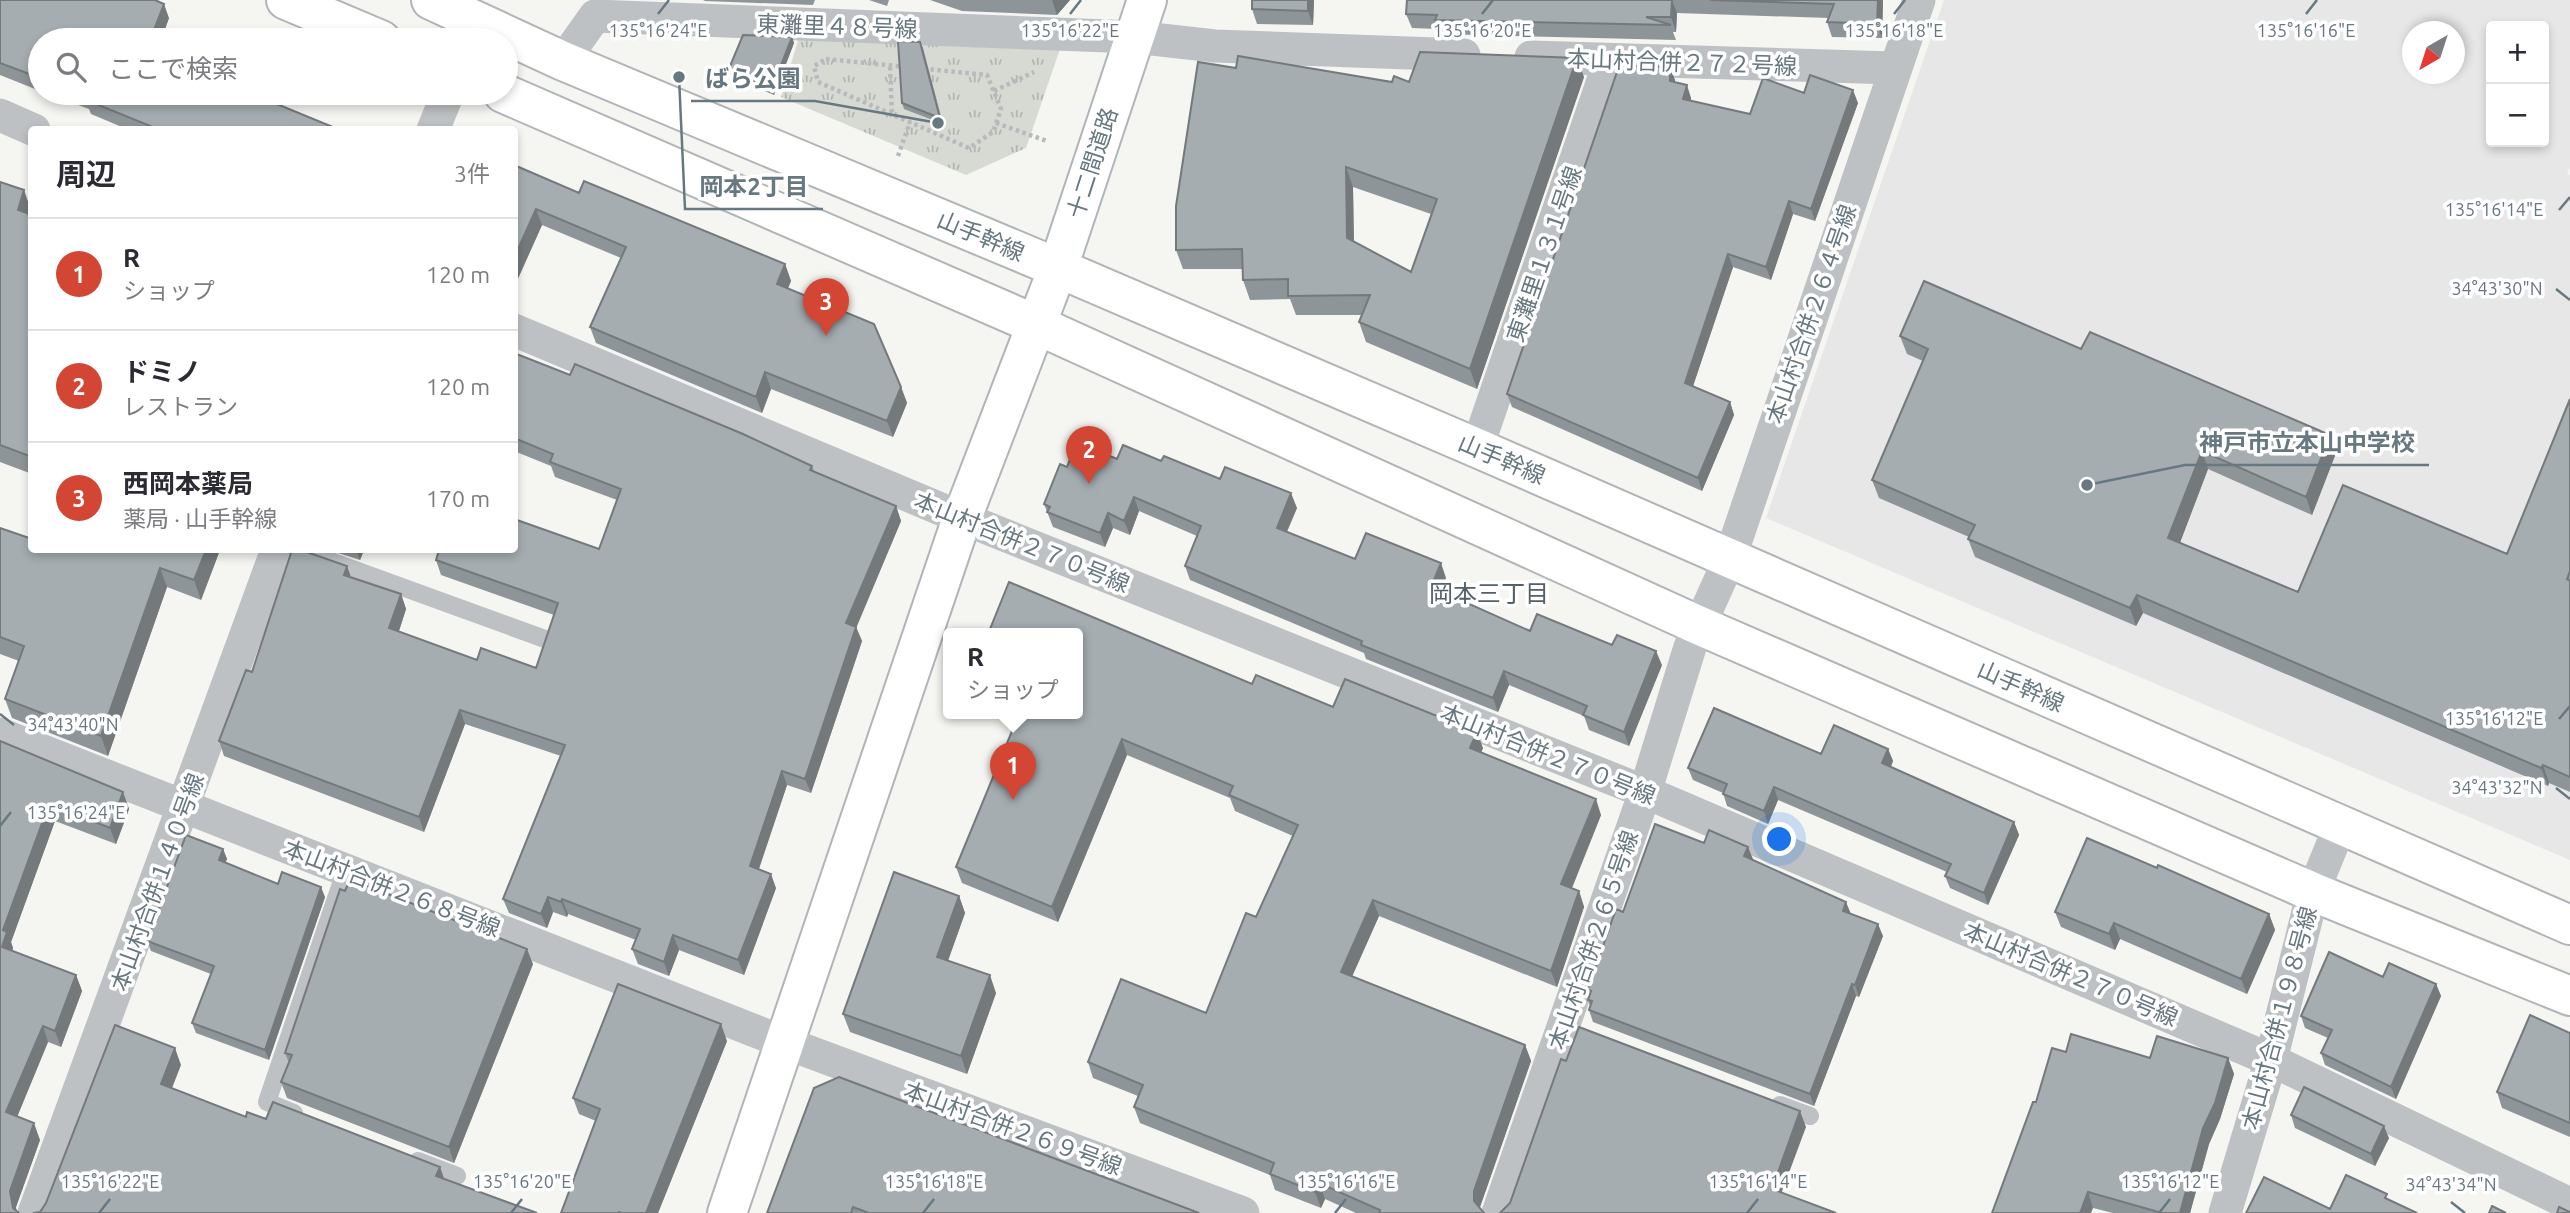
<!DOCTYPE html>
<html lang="ja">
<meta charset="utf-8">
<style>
body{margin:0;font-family:Ubuntu,"Noto Sans JP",sans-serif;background:#f2f2f3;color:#2b2b33}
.controls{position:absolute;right:21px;top:21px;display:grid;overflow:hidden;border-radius:7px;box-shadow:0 4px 10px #0003}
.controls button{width:63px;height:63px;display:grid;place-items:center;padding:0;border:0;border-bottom:2px solid #e1e1e2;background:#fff;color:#2b2b33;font:35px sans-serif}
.compass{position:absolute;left:2402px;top:21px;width:63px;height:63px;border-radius:50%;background:#fff;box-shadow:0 4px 10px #0003;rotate:219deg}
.you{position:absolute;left:1780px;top:840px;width:24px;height:24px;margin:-18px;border:5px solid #fff;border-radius:50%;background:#1a73e8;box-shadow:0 0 0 10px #1a73e833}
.badge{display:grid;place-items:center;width:46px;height:46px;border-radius:50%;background:#d44634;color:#fff;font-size:23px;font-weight:700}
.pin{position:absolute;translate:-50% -58px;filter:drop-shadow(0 2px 4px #0008)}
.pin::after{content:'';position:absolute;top:37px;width:24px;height:21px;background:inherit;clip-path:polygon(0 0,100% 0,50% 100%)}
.popup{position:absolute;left:943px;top:628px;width:140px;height:91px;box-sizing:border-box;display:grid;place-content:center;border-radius:7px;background:#fff;filter:drop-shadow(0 2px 5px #0005);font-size:23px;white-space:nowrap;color:#7c7c81}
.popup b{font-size:26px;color:#2b2b33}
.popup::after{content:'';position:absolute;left:50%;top:100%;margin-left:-14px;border:14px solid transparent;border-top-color:#fff}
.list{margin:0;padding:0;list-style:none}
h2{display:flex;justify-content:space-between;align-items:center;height:91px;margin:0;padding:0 28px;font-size:30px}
h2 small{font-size:23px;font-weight:400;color:#7c7c81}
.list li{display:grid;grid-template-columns:46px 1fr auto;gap:21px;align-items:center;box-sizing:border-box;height:112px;padding:0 28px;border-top:2px solid #e1e1e2}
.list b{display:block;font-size:26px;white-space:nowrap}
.list p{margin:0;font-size:23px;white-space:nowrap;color:#7c7c81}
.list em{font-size:23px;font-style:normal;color:#7c7c81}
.icon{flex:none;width:38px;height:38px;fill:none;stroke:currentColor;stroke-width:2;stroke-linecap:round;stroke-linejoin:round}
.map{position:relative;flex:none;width:2570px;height:1213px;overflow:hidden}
.search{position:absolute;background:#fff;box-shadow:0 4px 10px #0003;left:28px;top:28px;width:490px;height:77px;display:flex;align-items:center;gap:18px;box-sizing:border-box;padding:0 24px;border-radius:38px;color:#7c7c81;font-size:26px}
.panel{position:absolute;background:#fff;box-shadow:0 4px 10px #0003;left:28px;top:126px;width:490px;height:427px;border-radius:7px}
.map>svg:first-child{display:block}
</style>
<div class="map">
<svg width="2570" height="1213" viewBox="0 0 2570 1213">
<defs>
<pattern id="grass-tufts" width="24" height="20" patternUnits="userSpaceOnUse" patternTransform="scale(1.75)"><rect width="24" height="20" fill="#d6dad2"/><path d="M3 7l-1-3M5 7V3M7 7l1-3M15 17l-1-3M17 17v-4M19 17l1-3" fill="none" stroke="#b1b6b0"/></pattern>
</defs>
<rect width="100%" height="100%" fill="#f5f5f2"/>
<path fill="#e6e7e6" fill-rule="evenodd" d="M1944 0H2570V167L2567 174 2570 175V860L1766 518ZM2491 26H2544V142H2491ZM2412 32H2454V74H2412Z"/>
<path fill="url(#grass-tufts)" d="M799 37 1060 49 1026 148 966 175 781 97Z"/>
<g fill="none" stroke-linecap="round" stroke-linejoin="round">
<g stroke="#afb5b9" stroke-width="42">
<path id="secondary" d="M286 0 381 40
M431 0 563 61 1058 268 1477 448 2570 925
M503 93 1037 325 1698 625 2313 892 2570 996
M727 1213 962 518 1058 268 1147 0"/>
</g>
<path stroke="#b7babc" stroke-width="4.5" stroke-dasharray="3.5 3.5" stroke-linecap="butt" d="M826 59 987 75 1001 109 993 132 969 148 818 82 814 66Z
M890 67 892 114
M994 91 1034 72
M996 123 1047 141
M898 156 910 122"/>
<path stroke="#bdc1c4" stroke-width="18" d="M300 550 545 639
M1780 1105 1810 1116
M294 1113 267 1102 346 869
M418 1161 457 1176"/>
<path stroke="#bdc1c4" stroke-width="33" d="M1531 57 1894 68
M563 61 595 16 1134 37 1215 46 1464 55
M0 115 34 130
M433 130 448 93
M514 330 962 518 1645 792 2271 1060 2570 1204
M1477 448 1610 60
M0 734 783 1042 1243 1213
M34 1213 277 550
M1498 1213 1645 792 1690 647 1730 558 1919 0
M2225 1213 2271 1060 2313 892 2340 826"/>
<use href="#secondary" stroke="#fff" stroke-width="38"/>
</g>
<path fill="#8e9598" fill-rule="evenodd" d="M0 0 169 18 161 40H40V91L0 75Z
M703 0H815L813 5 705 1Z
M869 0H889L887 6Z
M930 0H1070L1057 15 962 11Z
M1314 0 1313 25 1257 24 1252 9Z
M1407 0H1883L1882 38 1832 37 1827 22 1829 18 1677 13 1676 32H1673L1676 40 1440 34 1438 29 1412 28 1406 14Z
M792 37 794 43 774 95 731 77 728 71Z
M920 42 923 48 943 124 904 109 902 103Z
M1236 68 1392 82 1584 77 1477 389 1366 342 1359 322 1362 315H1296L1290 299 1250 300 1243 280 1242 269H1183L1176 250ZM1353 187 1431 214 1411 272 1354 241Z
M1675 80V82L1691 98V101L1750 114 1804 93 1858 103 1815 221 1793 214 1771 280 1733 267 1693 386 1730 402 1734 415 1702 491 1512 407 1507 394Z
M46 93H250L340 130H129L91 114 89 109Z
M514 165 579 193 785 264 791 281 788 288 901 387 907 403 893 437 771 389 762 413 596 343 590 327 621 258 542 225 516 283 514 282Z
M0 182 31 210 30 214 32 215V474L0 462Z
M1900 336 2081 349 2330 435 2336 453 2312 515 2208 469 2180 542 2298 592 2507 554 2570 399V792L2549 783 2548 786 2143 613 2136 626 1975 557 1968 539 1969 537 1879 498 1872 480 1923 361 1907 354Z
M514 353 570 375 812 466 814 471 896 506 901 521 856 627 862 641 811 793 787 785 759 869 776 888 744 975 679 950 669 976 638 964 632 949 636 940 568 914 567 917 553 912 547 928 509 913 503 899 561 756 465 724 424 832 224 756 219 741 252 672 347 566 351 577 401 594 406 609 399 631 477 660 536 668 554 615 441 575 436 560 599 549 617 500 555 477 551 466 514 451Z
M1092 459H1117L1161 461 1220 479 1297 508 1287 532 1355 559 1446 578 1441 591 1530 631 1662 665 1629 746 1589 730 1584 716 1509 685 1498 712 1366 659 1364 653 1190 580 1185 566 1197 536 1139 511 1130 535 1113 528 1105 547 1053 527 1044 504 1067 467Z
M0 528 64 551 220 550 201 600 167 587 108 756 12 718 5 699 19 661 0 654Z
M329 550H364L360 560Z
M1252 684 1483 748 1481 753 1601 815 1572 888 1579 891 1584 907 1557 987 1379 916 1352 976 1525 1045 1531 1061 1480 1207V1209L1484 1213H1356L1325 1199 1321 1208 1275 1190 1270 1175 1140 1123 1134 1107 1138 1096 1093 1078 1088 1062 1206 1013 1256 917 1293 836 1235 811 1230 798 1127 755 1058 922 962 883 956 867 1019 714Z
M0 741 123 792 129 809 116 844 55 821 11 942 13 948 12 951 76 975 82 991 61 1047 48 1042 17 1117 40 1140 16 1207V1211L0 1213Z
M1888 749 1893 761 1891 767 2014 822 2019 835 1988 905 1950 888 1945 876 1947 872 1778 800 1768 824 1727 806 1723 793 1693 780 1688 768 1821 754Z
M1704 843 1753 859 1752 860 1851 914 1883 936 1859 997 1856 996 1814 1106 1593 1022 1589 1010 1590 1006 1588 1000 1590 994 1588 989 1623 912Z
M223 849 227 859 225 863 278 884 325 897 269 1060 196 1033 192 1023 211 974 151 951 147 941Z
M2157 868 2269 914 2275 930 2247 994 2120 939 2115 950 2061 927 2055 912Z
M959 896 965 913 948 961 996 993 967 1074 850 1032 843 1014Z
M533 964 454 1163 287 1098 281 1082 289 1063 285 1053Z
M2383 977 2436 984 2441 996 2396 1099 2325 1065 2321 1053 2328 1038 2305 1028 2301 1016Z
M2570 1033V1137L2502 1108 2497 1092Z
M727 1041 658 1213H561L596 1121 579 1114 573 1098Z
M2066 1052 2150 1058H2228L2234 1074 2220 1119 2209 1144 2190 1213H2113L2093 1208 2036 1102Z
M814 1088 1199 1213H767Z
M2291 1115 2389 1138 2375 1166 2295 1128Z"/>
<path fill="#74797c" d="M1052 0H1070L1057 15Z
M1308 0H1314L1313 25 1308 11Z
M1672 0 1677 13 1676 32 1671 17Z
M1878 0H1883L1882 38 1877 24Z
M164 4 169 18 161 40H150Z
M792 37 794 43 774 95 772 88Z
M1577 58 1584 77 1477 389 1470 369Z
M1670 67 1675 80V94L1670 81Z
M1687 85 1691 98 1688 112 1683 99Z
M1853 90 1858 103 1815 221 1811 209Z
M1346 167 1353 187 1354 257 1347 238Z
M24 190 31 210 25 230 18 210Z
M1789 201 1793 214 1771 280 1766 267Z
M536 209 542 225 516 283 514 277V258Z
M1728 254 1733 267 1690 395 1685 383Z
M785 264 791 281 783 300 777 284Z
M765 372 771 389 762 413 756 397Z
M901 387 907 403 893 437 887 421Z
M1730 402 1734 415 1702 491 1698 478Z
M2330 435 2336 453 2312 515 2306 497Z
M2202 451 2208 469 2175 556 2168 538Z
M1291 493 1297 508 1282 542 1277 528Z
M1134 497 1139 511 1130 535 1124 521Z
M896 506 901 521 852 638 846 623Z
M1108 513 1113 528 1105 547 1100 533Z
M206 550H220L201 600 194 580Z
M356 550H364L360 560Z
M1441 563 1446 578 1437 601 1431 587Z
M347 566 352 581 344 575Z
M160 568 167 587 108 756 101 736Z
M401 594 406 609 395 643 389 628Z
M2137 595 2143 613 2136 626 2130 608Z
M856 627 862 641 811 793 805 779Z
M1656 651 1662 665 1629 746 1624 732Z
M1504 671 1509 685 1498 712 1493 698Z
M460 710 465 724 424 832 419 817Z
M1477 732 1483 748 1476 764 1470 748Z
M1122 739 1127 755 1058 922 1052 907Z
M1888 749 1893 761 1887 775 1882 763Z
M2543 765 2549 783 2548 786 2541 768Z
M782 771 787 785 755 880 750 866Z
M1774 787 1778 800 1768 824 1764 811Z
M123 792 129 809 116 844 110 828Z
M1596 799 1601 815 1567 900 1561 884Z
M49 804 55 821 11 942 13 948 8 964 2 947 3 930Z
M2014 822 2019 835 1988 905 1984 893Z
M1748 847 1753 859 1748 868 1744 856Z
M223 849 227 859 222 870 219 860Z
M771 874 776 888 744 975 738 960Z
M321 887 325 897 269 1060 265 1050Z
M1579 891 1584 907 1557 987 1551 971Z
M959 896 965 913 943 974 937 957Z
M548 897 553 912 547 928 541 914Z
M562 899 568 914 567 917 561 902Z
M1373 900 1379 916 1347 988 1341 972Z
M1846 902 1851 914 1843 911Z
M2269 914 2275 930 2247 994 2241 979Z
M2114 923 2120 939 2115 950 2109 934Z
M1878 924 1883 936 1859 997 1855 985Z
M673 935 679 950 669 976 664 962Z
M527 949 533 964 454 1163 449 1147Z
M76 975 82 991 61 1047 55 1031Z
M990 975 996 993 967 1074 961 1056Z
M1852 984 1856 996 1814 1106 1810 1094Z
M2436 984 2441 996 2396 1099 2391 1087Z
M721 1024 727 1041 658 1213H646Z
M43 1026 48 1042 12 1129 6 1112Z
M1525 1045 1531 1061 1480 1207V1213L1474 1201V1191Z
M175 1048 181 1065 167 1101 161 1084Z
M2228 1058 2234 1074 2220 1119 2209 1144 2190 1213H2180L2203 1128Z
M1800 1111 1806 1127 1777 1205 1772 1189Z
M34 1123 40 1140 16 1207 17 1213 13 1208 10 1191Z
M2384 1126 2389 1138 2375 1166 2371 1154Z
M440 1167 446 1184 436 1176Z
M1319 1183 1325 1199 1321 1208 1315 1192Z
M2088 1192 2093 1208 2091 1213H2080Z"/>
<path fill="#a5adb1" stroke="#74797c" stroke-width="2" fill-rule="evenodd" d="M0 0H155L164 4 150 40H40V78L0 63Z
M1252 0H1308V11L1252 9Z
M1407 0H1672L1671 17H1646L1671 25 1435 20 1437 15 1406 14Z
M1710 0H1878L1877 24 1827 22 1834 4Z
M743 35 792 37 772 88 728 71Z
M898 41 920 42 940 118 902 103Z
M1420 52 1577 58 1470 369 1359 322 1370 295 1288 296V279L1243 280 1242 249 1176 250V206L1198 62 1236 68 1238 56 1392 82 1394 76 1409 82ZM1346 167 1437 199 1411 272 1347 238Z
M1619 66 1670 67V81L1687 85 1683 99 1750 114 1763 78 1804 93 1810 75 1853 90 1811 209 1789 201 1766 267 1728 254 1685 383 1730 402 1698 478 1507 394Z
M78 93H250L340 130H160L86 100 87 96Z
M514 165 579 193 584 181 785 264 777 284 874 324 901 387 887 421 765 372 756 397 590 327 626 247 536 209 514 258Z
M0 182 24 190 18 210 32 215V457L0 445Z
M1924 281 2081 349 2090 332 2330 435 2306 497 2202 451 2168 538 2298 592 2343 485 2507 554 2570 399V571L2567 579 2570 581V777L2543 765 2541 768 2137 595 2130 608 1968 539 1975 525 1872 480 1928 349 1900 336Z
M514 353 570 375 575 364 743 434 812 466 810 470 896 506 846 623 856 627 805 779 782 771 750 866 771 874 738 960 673 935 664 962 632 949 640 929 562 899 561 902 548 897 541 914 503 899 565 745 460 710 419 817 219 741 246 670 252 672 292 550H301L347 566 344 575 401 594 389 628 477 660 481 648 536 668 558 603 436 560 439 550H514V519L599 549 621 489 550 462 553 454 514 438Z
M1123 445 1161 461 1164 456 1220 479 1225 467 1291 493 1277 528 1355 559 1366 533 1441 563 1431 587 1530 631 1537 614 1612 645 1617 635 1656 651 1624 732 1583 715 1587 706 1504 671 1493 698 1361 645 1362 641 1185 566 1201 526 1134 497 1124 521 1108 513 1100 533 1047 512 1050 507 1044 504 1060 464 1067 467 1073 451 1092 459 1096 450 1117 459Z
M0 528 32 539V550H59L64 551V550H206L194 580 160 568 101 736 5 699 24 646 0 637Z
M1009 582 1252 684 1256 675 1333 707 1345 679 1477 732 1470 748 1596 799 1561 884 1579 891 1551 971 1373 900 1341 972 1525 1045 1474 1191V1201L1484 1213H1379L1380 1210 1319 1183 1315 1192 1270 1174 1274 1163 1134 1107 1143 1085 1088 1062 1121 979 1206 1013 1246 913 1256 917 1298 825 1229 795 1233 786 1122 739 1052 907 956 867 1019 714H1078V634H988Z
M1714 708 1821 754 1834 725 1888 749 1882 763 2014 822 1984 893 1945 876 1951 864 1774 787 1764 811 1723 794 1727 784 1688 768Z
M0 741 123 792 110 828 49 804 3 930 7 932 2 947 76 975 55 1031 43 1026 6 1112 34 1123 10 1191 13 1208 19 1213H0Z
M1655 824 1704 843 1709 830 1748 847 1744 856 1846 902 1843 911 1878 924 1855 985 1852 984 1810 1094 1589 1010 1592 1001 1588 1000 1591 991 1588 989 1616 909 1623 912Z
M186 835 223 849 219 860 278 884 282 872 321 887 265 1050 192 1023 214 966 147 941Z
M2087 838 2157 868 2158 865 2269 914 2241 979 2114 923 2109 934 2055 912Z
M894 872 959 896 937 957 990 975 961 1056 843 1014Z
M350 879 527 949 449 1147 281 1082 292 1055 285 1053 340 889 345 891Z
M2329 952 2383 977 2389 963 2436 984 2391 1087 2321 1053 2332 1030 2301 1016Z
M618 984 721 1024 646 1213H621L619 1212 618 1213H561L600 1109 573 1098Z
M2530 1015 2570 1033V1123L2497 1092Z
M115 1025 175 1048 161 1084 246 1117 247 1112 266 1119 273 1102 440 1167 436 1176 537 1213H33L40 1212 46 1203Z
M1579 1027 1800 1111 1772 1189 1836 1213H1500L1510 1203 1561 1059 1566 1061Z
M2071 1034 2150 1058 2157 1036 2228 1058 2215 1103 2203 1128 2180 1213H2162L2088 1192 2080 1213H1992L2033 1102H2036L2052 1048 2066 1052Z
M839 1077 1199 1213H869L853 1207 851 1213H767L814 1088Z
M2304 1087 2384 1126 2371 1154 2291 1115Z
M2346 1175 2387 1194 2385 1198 2417 1213H2246L2264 1177 2330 1209Z
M2492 1206 2506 1213H2489Z
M2559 1207 2570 1212V1213H2557Z"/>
<path fill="none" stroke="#677881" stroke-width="2.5" d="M658 14 669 0M1070 14 1081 0M1482 14 1493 0M1894 14 1905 0M2306 14 2317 0M2559 210 2570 197M2556 289 2570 300M0 714 14 725M2559 719 2570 706M2556 788 2570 799M0 826 11 812M2451 1202 2465 1213M99 1213 110 1199M511 1213 522 1199M923 1213 934 1199M1335 1213 1346 1199M1747 1213 1758 1199M2159 1213 2170 1199"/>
<g text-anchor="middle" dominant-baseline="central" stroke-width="7" stroke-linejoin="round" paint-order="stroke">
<g font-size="23" fill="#677881" stroke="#fff">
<text transform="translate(837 26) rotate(2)">東灘里４８号線</text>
<text transform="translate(1682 62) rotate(2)">本山村合併２７２号線</text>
<text transform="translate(1092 163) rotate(-72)">十二間道路</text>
<text transform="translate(981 236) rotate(23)">山手幹線</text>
<text transform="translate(1544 254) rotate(-71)">東灘里１３１号線</text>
<text transform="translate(1811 314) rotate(-71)">本山村合併２６４号線</text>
<text transform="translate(1502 459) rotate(23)">山手幹線</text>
<text transform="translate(1022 542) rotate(22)">本山村合併２７０号線</text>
<text transform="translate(2021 686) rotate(24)">山手幹線</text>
<text transform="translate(1548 754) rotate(22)">本山村合併２７０号線</text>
<text transform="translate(157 882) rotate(-70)">本山村合併１４０号線</text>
<text transform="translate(392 888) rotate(21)">本山村合併２６８号線</text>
<text transform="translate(1593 940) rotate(-71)">本山村合併２６５号線</text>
<text transform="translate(2071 974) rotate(23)">本山村合併２７０号線</text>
<text transform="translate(2279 1018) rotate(-75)">本山村合併１９８号線</text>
<text transform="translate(1013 1128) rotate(20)">本山村合併２６９号線</text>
</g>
<g font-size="24" fill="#546167" stroke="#fff">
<text x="1489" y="593">岡本三丁目</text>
</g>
</g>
<g font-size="18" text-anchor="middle" fill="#677881" stroke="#fff" stroke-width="7" stroke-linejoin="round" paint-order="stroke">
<text x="658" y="37">135°16'24"E</text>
<text x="1070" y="37">135°16'22"E</text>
<text x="1482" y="37">135°16'20"E</text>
<text x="1894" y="37">135°16'18"E</text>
<text x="2306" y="37">135°16'16"E</text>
<text x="2494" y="216">135°16'14"E</text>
<text x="2497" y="295">34°43'30"N</text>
<text x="2494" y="725">135°16'12"E</text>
<text x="73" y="731">34°43'40"N</text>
<text x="2497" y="794">34°43'32"N</text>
<text x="76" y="819">135°16'24"E</text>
<text x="110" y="1188">135°16'22"E</text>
<text x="522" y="1188">135°16'20"E</text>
<text x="934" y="1188">135°16'18"E</text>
<text x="1346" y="1188">135°16'16"E</text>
<text x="1758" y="1188">135°16'14"E</text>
<text x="2170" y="1188">135°16'12"E</text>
<text x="2451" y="1191">34°43'34"N</text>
</g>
<path fill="none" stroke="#677881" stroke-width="2.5" d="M938 123L815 101H691M679 77L685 209H823M2087 485L2185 465H2429"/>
<g fill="#677881" stroke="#fff" stroke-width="2.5">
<circle cx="938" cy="123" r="7"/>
<circle cx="679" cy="77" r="7"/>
<circle cx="2087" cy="485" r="7"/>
</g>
<g font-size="24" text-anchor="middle" font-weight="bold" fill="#677881" stroke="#fff" stroke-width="7" stroke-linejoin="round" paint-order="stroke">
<text x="753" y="87">ばら公園</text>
<text x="754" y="195">岡本2丁目</text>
<text x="2307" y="451">神戸市立本山中学校</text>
</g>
</svg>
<div class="controls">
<button>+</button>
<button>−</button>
</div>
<svg class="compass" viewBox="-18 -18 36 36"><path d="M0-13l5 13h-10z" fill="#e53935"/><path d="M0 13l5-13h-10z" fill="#7c7c81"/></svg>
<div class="you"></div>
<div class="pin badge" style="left:1013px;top:800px">1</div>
<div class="popup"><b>R</b>ショップ</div>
<div class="pin badge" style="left:1089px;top:484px">2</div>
<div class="pin badge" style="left:826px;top:336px">3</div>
<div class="search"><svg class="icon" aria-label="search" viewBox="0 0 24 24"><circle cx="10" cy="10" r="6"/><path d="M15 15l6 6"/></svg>ここで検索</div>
<section class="panel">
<h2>周辺<small>3件</small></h2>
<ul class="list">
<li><span class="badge">1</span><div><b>R</b><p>ショップ</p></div><em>120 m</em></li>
<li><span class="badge">2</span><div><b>ドミノ</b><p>レストラン</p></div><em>120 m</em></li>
<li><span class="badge">3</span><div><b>西岡本薬局</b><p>薬局 · 山手幹線</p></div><em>170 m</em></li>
</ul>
</section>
</div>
